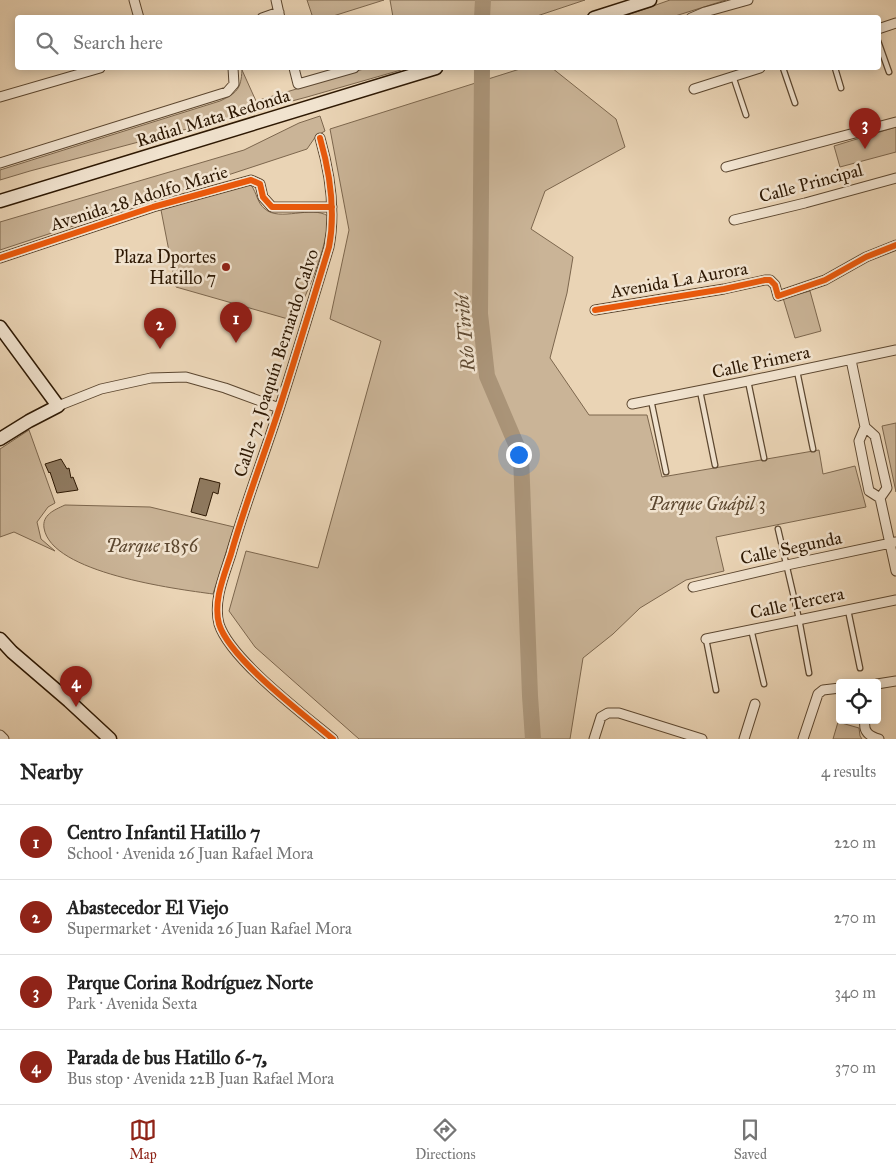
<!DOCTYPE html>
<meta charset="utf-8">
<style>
body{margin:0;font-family:"IM FELL Great Primer",serif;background:#f6f6f6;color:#222}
.controls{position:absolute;right:15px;bottom:15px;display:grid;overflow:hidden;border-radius:5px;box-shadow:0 2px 12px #0003}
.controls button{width:45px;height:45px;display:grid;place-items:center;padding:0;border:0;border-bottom:1px solid #e0e0e0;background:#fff;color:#222;font:25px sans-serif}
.you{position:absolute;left:518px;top:454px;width:18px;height:18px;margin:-12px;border:4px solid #fff;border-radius:50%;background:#1a73e8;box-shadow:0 0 0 8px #1a73e833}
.badge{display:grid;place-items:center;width:32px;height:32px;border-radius:50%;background:#8f2418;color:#fff;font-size:16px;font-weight:700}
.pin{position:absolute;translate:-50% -41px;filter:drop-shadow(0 1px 2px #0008)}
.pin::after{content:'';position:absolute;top:26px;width:18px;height:15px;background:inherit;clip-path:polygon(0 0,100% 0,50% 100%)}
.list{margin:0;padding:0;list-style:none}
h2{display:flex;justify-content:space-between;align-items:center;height:65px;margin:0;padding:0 20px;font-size:21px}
h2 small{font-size:16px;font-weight:400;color:#767676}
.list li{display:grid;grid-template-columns:32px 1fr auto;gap:15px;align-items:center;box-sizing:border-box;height:75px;padding:0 20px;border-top:1px solid #e0e0e0}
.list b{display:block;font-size:19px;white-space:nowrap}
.list p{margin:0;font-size:16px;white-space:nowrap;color:#767676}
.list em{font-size:16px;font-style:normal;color:#767676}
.icon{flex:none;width:28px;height:28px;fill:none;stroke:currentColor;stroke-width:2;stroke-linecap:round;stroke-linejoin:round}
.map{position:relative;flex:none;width:896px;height:739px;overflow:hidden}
.search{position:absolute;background:#fff;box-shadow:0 2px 12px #0003;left:15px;right:15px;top:15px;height:55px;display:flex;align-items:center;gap:12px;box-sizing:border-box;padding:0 18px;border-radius:5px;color:#767676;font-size:19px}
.sheet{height:365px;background:#fff}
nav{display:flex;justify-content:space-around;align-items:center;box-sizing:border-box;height:70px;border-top:1px solid #e0e0e0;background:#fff;font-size:14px;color:#767676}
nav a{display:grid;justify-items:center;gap:2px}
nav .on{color:#8f2418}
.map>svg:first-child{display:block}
</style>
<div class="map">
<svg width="896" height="739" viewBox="0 0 896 739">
<rect width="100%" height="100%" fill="#ead4b5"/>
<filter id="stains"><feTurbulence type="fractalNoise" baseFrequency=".004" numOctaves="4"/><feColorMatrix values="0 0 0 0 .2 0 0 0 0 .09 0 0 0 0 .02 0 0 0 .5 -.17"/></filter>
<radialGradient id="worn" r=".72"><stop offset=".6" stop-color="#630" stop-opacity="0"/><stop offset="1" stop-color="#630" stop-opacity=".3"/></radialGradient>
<path fill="#cab497" stroke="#7c664d" d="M307 0H384L330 17 313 18Z
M390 0H585L534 17H393Z
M670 0H726L672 17H622Z
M367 68H400L401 70 307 97 30 171 0 180V170L220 101C237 93 241 89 242 70L256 101Z
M523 68H552L616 119 625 147 545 191 531 229 573 257 567 293 550 358 589 415H647L662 477 819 450 823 474 855 466 866 507 716 537 724 571 686 580 640 608 613 634 583 658 570 739H359L255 647 229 611 246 551 318 568 381 341 330 319 349 230 330 129Z
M320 116 325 131 316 136 307 149 0 250V222L244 150 299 123Z
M896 127V152L840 167 834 146Z
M245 184 251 185C257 193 257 203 265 209 280 222 311 205 328 216 327 252 308 287 295 321L176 287 161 210Z
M810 291 821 331 795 338 783 298Z
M896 423V492L882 426Z
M29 430 55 503 48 507 37 522 41 539 55 551 14 532 0 537V449Z
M65 505 150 507 234 527 213 594C176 589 51 573 44 528 42 515 54 510 65 505Z
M838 722 859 728 860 736 862 739H833Z"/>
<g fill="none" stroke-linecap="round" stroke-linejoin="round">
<path stroke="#aa9478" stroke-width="16" d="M482 18 483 0
M482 68 480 314 487 376 521 456 530 696 533 739"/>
</g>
<path fill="#8f7a60" stroke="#2d1803" d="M61 459 67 469 69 468 71 478 73 477 78 490 57 493 50 472 49 473 45 464Z
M200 478 220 483 218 494 213 492 206 516 191 512Z"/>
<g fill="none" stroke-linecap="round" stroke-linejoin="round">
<g stroke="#5c4730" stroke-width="7">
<path id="lane" d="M878 41 889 72
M783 68 795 103
M835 68 841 88
M733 76 746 115
M797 371 813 449
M748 381 764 458
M700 391 715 465
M651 400 666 472
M778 529 799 619 809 673
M848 610 860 668
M751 629 764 684
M706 639 716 690"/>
</g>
<g stroke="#5c4730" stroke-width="11">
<path id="street" d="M134 0 139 18
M276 0 280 18
M262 18 279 12
M691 18 705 12 748 0
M878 29 896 23
M294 68 298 84 354 68
M694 89 760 68
M0 97 100 68
M320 138C330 173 336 210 329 247 313 300 297 353 280 406 264 456 245 504 231 554 224 576 213 601 219 624 230 659 303 714 333 739
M0 163 227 92 234 84 233 68
M726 167 896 122
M734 220 805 203 896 178
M0 258 153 207 251 180 260 184 263 197 272 207H332
M595 310 724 289 765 280H770L775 285 778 296 825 280 866 257 896 245
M851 360 865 427 875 436 887 488 880 498
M632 404 748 381 896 350
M58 406 101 389 151 378 186 377 225 388 279 408
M865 427 859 441 869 491 880 498 896 571
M693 587 787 565 896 542
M706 639 896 600
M877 684 896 681
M865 720C863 732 869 736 879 739
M0 735 4 739
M594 739 601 717 608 713H619L702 739
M744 739 755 704
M803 739 818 694 823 690 840 688"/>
</g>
<g stroke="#2d1803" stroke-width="15">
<path id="secondary" d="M594 18 650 0
M0 201 436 68
M0 327 58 406 29 421 0 439
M0 639 12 652 69 701 110 739"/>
</g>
<use href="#lane" stroke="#f1e3cf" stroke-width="4.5"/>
<use href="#street" stroke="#f1e3cf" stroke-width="9"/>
<use href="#secondary" stroke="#f1e3cf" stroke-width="12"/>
<g stroke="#f1e3cf" stroke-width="9">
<path id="cycleway" d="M320 138C330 173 336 210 329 247 313 300 297 353 280 406 264 456 245 504 231 554 224 576 213 601 219 624 230 659 303 714 333 739
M0 258 153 207 251 180 260 184 263 197 272 207H332
M595 310 724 289 765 280H770L775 285 778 296 825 280 866 257 896 245"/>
</g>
<use href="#cycleway" stroke="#e8590c" stroke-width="6"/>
</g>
<circle fill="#8f2418" stroke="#f1e3cf" stroke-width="2" cx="226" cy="267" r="5"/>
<g text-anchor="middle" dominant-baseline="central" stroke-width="5" stroke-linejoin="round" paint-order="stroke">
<g font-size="18" fill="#2d1803" stroke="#f1e3cf">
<text transform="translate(213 118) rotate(-17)">Radial Mata Redonda</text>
<text transform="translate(811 183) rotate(-15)">Calle Principal</text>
<text transform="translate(139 198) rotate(-17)">Avenida 28 Adolfo Marie</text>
<text transform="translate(679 280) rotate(-10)">Avenida La Aurora</text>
<text transform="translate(761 362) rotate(-12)">Calle Primera</text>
<text transform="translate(276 363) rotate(-72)">Calle 72 Joaquín Bernardo Calvo</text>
<text transform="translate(791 548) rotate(-12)">Calle Segunda</text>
<text transform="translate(797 603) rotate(-12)">Calle Tercera</text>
</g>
<g font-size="18" fill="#2d1803" stroke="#f1e3cf" text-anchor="end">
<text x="216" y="257">Plaza Dportes<tspan x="216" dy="21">Hatillo 7</tspan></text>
</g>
<g font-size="18" font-style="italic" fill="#5c472f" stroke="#f1e3cf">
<text x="707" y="504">Parque Guápil 3</text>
<text x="152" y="546">Parque 1856</text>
</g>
<g font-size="19" font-style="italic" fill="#5f4a32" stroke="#f1e3cf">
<text transform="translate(465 333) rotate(-95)">Río Tiribí</text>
</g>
</g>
<rect width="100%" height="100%" filter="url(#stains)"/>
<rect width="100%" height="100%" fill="url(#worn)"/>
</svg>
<div class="controls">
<button><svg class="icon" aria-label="locate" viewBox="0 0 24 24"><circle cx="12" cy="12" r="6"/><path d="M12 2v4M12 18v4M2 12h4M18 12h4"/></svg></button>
</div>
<div class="you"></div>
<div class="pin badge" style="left:236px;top:343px">1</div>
<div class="pin badge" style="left:160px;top:349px">2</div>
<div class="pin badge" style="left:865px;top:149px">3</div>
<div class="pin badge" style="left:76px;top:707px">4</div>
<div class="search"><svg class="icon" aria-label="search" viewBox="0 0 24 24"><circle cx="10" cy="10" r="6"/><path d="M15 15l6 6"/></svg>Search here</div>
</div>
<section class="sheet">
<h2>Nearby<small>4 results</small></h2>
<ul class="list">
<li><span class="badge">1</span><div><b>Centro Infantil Hatillo 7</b><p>School · Avenida 26 Juan Rafael Mora</p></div><em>220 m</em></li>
<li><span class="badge">2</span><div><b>Abastecedor El Viejo</b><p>Supermarket · Avenida 26 Juan Rafael Mora</p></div><em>270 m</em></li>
<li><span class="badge">3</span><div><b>Parque Corina Rodríguez Norte</b><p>Park · Avenida Sexta</p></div><em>340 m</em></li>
<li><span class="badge">4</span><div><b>Parada de bus Hatillo 6-7,</b><p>Bus stop · Avenida 22B Juan Rafael Mora</p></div><em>370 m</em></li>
</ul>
</section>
<nav>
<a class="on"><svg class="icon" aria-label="map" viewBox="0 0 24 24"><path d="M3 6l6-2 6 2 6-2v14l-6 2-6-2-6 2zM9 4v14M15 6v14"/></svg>Map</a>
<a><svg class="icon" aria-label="directions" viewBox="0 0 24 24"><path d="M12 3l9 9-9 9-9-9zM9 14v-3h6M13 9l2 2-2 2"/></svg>Directions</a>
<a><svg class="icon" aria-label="saved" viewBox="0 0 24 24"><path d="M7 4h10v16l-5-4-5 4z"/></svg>Saved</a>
</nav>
